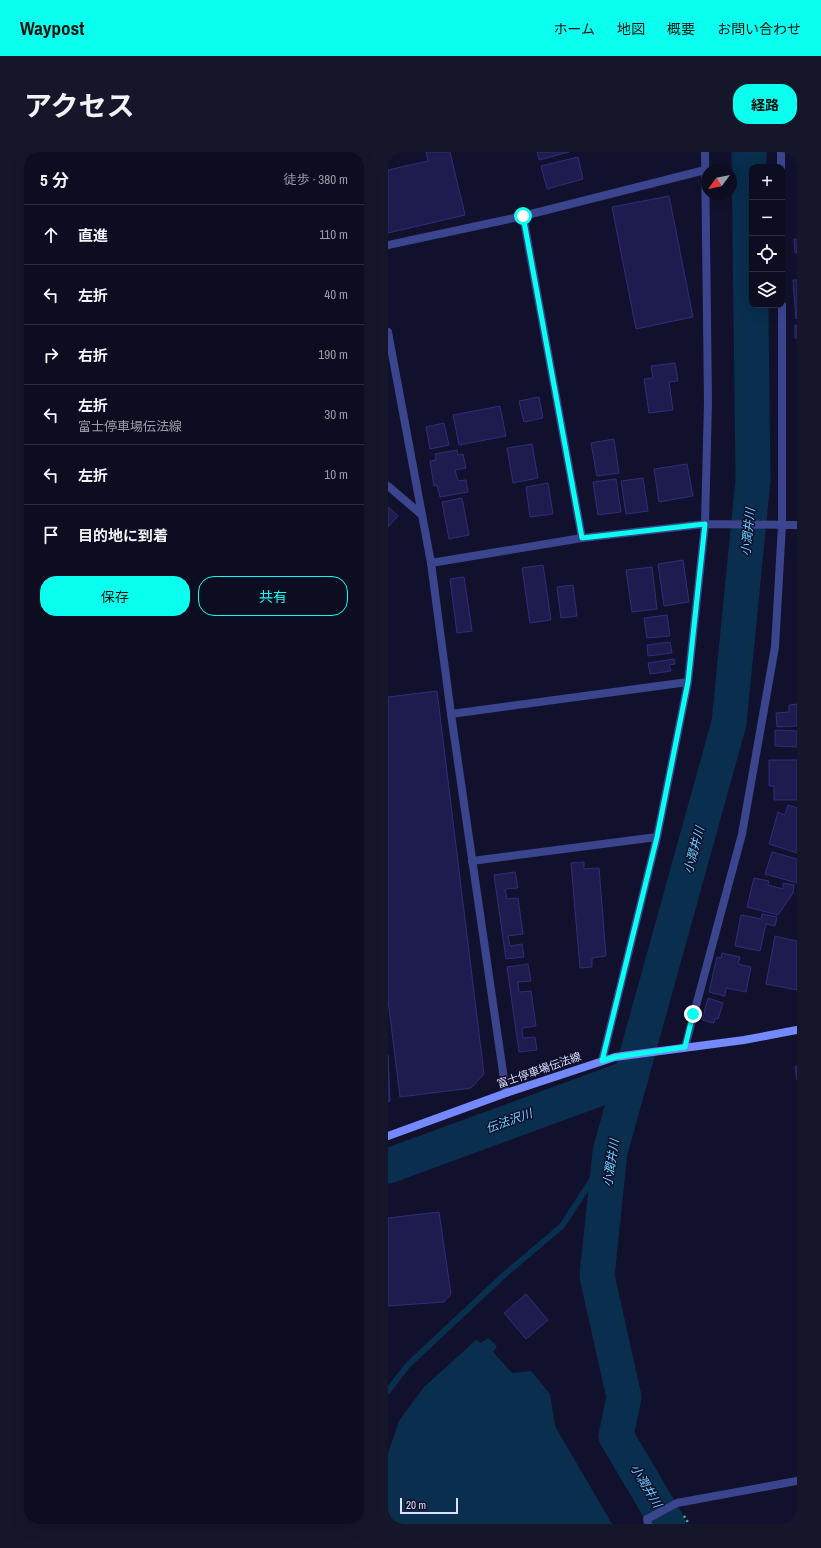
<!DOCTYPE html>
<html lang="ja">
<meta charset="utf-8">
<style>
body{margin:0;font-family:"Archivo Narrow","Noto Sans JP",sans-serif;background:#16162a;color:#f1f3f6}
.controls{position:absolute;right:12px;top:12px;display:grid;overflow:hidden;border-radius:8px;box-shadow:0 4px 16px #0002}
.controls button{width:36px;height:36px;display:grid;place-items:center;padding:0;border:0;border-bottom:1px solid #2d2d40;background:#0d0d22;color:#f1f3f6;font:20px sans-serif}
.compass{position:absolute;left:313px;top:12px;width:36px;height:36px;border-radius:50%;background:#0d0d22;box-shadow:0 4px 16px #0002;rotate:238deg}
.scale{position:absolute;left:12px;bottom:10px;width:58px;box-sizing:border-box;padding-left:4px;border:2px solid #dddfff;border-top:0;font-size:11px;line-height:14px;white-space:nowrap;color:#dddfff;-webkit-text-stroke:3px #11112d;paint-order:stroke}
.stop{position:absolute;width:12px;height:12px;margin:-9px;border:3px solid #09ffee;border-radius:50%;background:#fff}
.stop.end{background:#09ffee;border-color:#fff;box-shadow:0 1px 4px #0008}
.list{margin:0;padding:0;list-style:none}
h2{display:flex;justify-content:space-between;align-items:center;height:52px;margin:0;padding:0 16px;font-size:17px}
h2 small{font-size:13px;font-weight:400;color:#9a9ca5}
.list li{display:grid;grid-template-columns:26px 1fr auto;gap:12px;align-items:center;box-sizing:border-box;height:60px;padding:0 16px;border-top:1px solid #2d2d40}
.list b{display:block;font-size:15px;white-space:nowrap}
.list p{margin:0;font-size:13px;white-space:nowrap;color:#9a9ca5}
.list em{font-size:13px;font-style:normal;color:#9a9ca5}
.actions{display:flex;gap:8px;padding:12px 16px}
.actions a{flex:1;padding:9px 0;border:1px solid #09ffee;border-radius:16px;text-align:center;font-size:14px;color:#09ffee}
.actions .main{background:#09ffee;color:#111}
.icon{flex:none;width:22px;height:22px;fill:none;stroke:currentColor;stroke-width:2;stroke-linecap:round;stroke-linejoin:round}
.map{position:relative;flex:none;width:409px;height:1372px;overflow:hidden;border-radius:16px}
header{display:flex;align-items:center;gap:24px;box-sizing:border-box;height:56px;padding:0 20px;background:#09ffee;color:#111}
header strong{font-size:19px}
nav{display:flex;gap:22px;margin-inline-start:auto;font-size:14px}
.intro{display:flex;align-items:center;justify-content:space-between;box-sizing:border-box;height:96px;padding:0 24px}
h1{margin:0;font-size:28px}
.button{padding:10px 18px;border-radius:16px;background:#09ffee;color:#111;font-size:14px;font-weight:700}
main{display:flex;gap:24px;padding:0 24px}
aside{flex:1;background:#0d0d22;border-radius:16px;box-shadow:0 4px 16px #0002}
.map>svg:first-child{display:block}
</style>
<header>
<strong>Waypost</strong>
<nav><a>ホーム</a><a>地図</a><a>概要</a><a>お問い合わせ</a></nav>
</header>
<div class="intro"><h1>アクセス</h1><a class="button">経路</a></div>
<main>
<aside>
<h2>5 分<small>徒歩 · 380 m</small></h2>
<ul class="list">
<li><svg class="icon" aria-label="ahead" viewBox="0 0 24 24"><path d="M12 20V5M6 11l6-6 6 6"/></svg><div><b>直進</b></div><em>110 m</em></li>
<li><svg class="icon" aria-label="left" viewBox="0 0 24 24"><path d="M17 20v-9H6M10 6l-5 5 5 5"/></svg><div><b>左折</b></div><em>40 m</em></li>
<li><svg class="icon" aria-label="right" viewBox="0 0 24 24"><path d="M7 20v-9h11M14 6l5 5-5 5"/></svg><div><b>右折</b></div><em>190 m</em></li>
<li><svg class="icon" aria-label="left" viewBox="0 0 24 24"><path d="M17 20v-9H6M10 6l-5 5 5 5"/></svg><div><b>左折</b><p>富士停車場伝法線</p></div><em>30 m</em></li>
<li><svg class="icon" aria-label="left" viewBox="0 0 24 24"><path d="M17 20v-9H6M10 6l-5 5 5 5"/></svg><div><b>左折</b></div><em>10 m</em></li>
<li><svg class="icon" aria-label="arrive" viewBox="0 0 24 24"><path d="M6 21V4h12l-3 4 3 4H6"/></svg><div><b>目的地に到着</b></div></li>
</ul>
<div class="actions"><a class="main">保存</a><a>共有</a></div>
</aside>
<div class="map">
<svg width="409" height="1372" viewBox="0 0 409 1372">
<rect width="100%" height="100%" fill="#11112d"/>
<path fill="#092e4e" d="M100 1186 109 1194 105 1200 124 1221 143 1219 162 1242 167 1274 224 1372H0V1301L11 1269 36 1235 88 1188 93 1191Z"/>
<g fill="none" stroke-linecap="round" stroke-linejoin="round">
<path stroke="#092e4e" stroke-width="6" d="M0 1239 19 1214 116 1123 174 1074 222 1000"/>
<path stroke="#092e4e" stroke-width="35" d="M0 1014 243 925
M280 1372 228 1284 236 1245 209 1124 222 1000 341 571 365 328 361 0"/>
</g>
<path fill="#1e1c4f" stroke="#2f2d7c" d="M38 0H62L77 63 0 81V18L40 9Z
M149 0H181L151 8Z
M190 5 195 27 159 37 153 14Z
M281 44 305 165 248 177 224 55Z
M406 87H409V101H407Z
M405 128H409V166L408 167Z
M407 173H409V186H407Z
M287 211 290 229 281 230 285 258 261 261 256 227 265 226 263 214Z
M151 245 155 266 136 270 131 249Z
M112 254 118 284 71 293 65 263Z
M56 271 61 293 42 297 38 275Z
M226 287 231 321 209 324 203 291Z
M144 292 150 326 125 331 119 296Z
M69 298 70 303 75 302 78 316 67 318 70 329 78 328 80 340 52 345 49 333 46 334 42 309 48 308 47 302Z
M299 312 305 344 271 350 266 317Z
M255 326 260 359 238 362 233 329Z
M228 327 233 360 210 363 205 330Z
M160 331 165 362 142 365 138 335Z
M74 346 81 383 61 387 54 350Z
M0 355 10 364 0 375Z
M295 408 301 450 276 454 270 412Z
M155 413 163 468 142 471 134 416Z
M264 415 269 457 244 460 238 418Z
M76 425 84 479 69 481 62 427Z
M185 433 189 464 173 466 169 435Z
M279 463 282 484 259 486 256 466Z
M282 490 284 501 260 504 259 493Z
M286 507 287 512 281 513 283 519 262 522 260 511Z
M49 539 96 922 83 936 12 945 0 848V545Z
M409 552V574L389 575 388 561 401 560V553Z
M387 578 409 579V595L387 594Z
M381 608H409V648H386V634H381Z
M400 653 409 656V701L381 692 390 660 397 663Z
M384 700 409 707V731L377 722Z
M196 710V717L211 716 218 804 204 806V815L192 816 183 711Z
M127 720 130 736 117 737 119 747 130 746 135 782 120 784 122 794 134 792 136 805 118 807 106 723Z
M366 726 381 729 380 733 395 737V731L406 733 405 741 390 763 359 755Z
M374 762 389 765 387 774 378 772 372 799 347 794 353 763 373 767Z
M387 784 409 789V838L378 832Z
M334 801 352 805 350 812 363 815 358 840 338 836 337 844 321 840 329 805 333 806Z
M140 812 143 829 130 830 131 840 143 839 148 874 134 876 135 886 147 885 149 898 131 900 119 815Z
M320 846 335 851 330 867 327 866 326 871 314 868Z
M0 903 2 949 0 950Z
M409 914V928L407 915Z
M51 1060 63 1142 56 1150 0 1154V1066Z
M138 1142 160 1168 138 1187 116 1161Z"/>
<g fill="none" stroke-linecap="round" stroke-linejoin="round">
<path stroke="#2cc4a1" stroke-width="2.5" stroke-dasharray="2 3" stroke-linecap="butt" d="M296 1364 301 1372"/>
<path stroke="#3a458e" stroke-width="8" d="M393 0V15
M135 64 194 386
M0 93 135 64 317 18
M0 334 34 363
M43 411 194 386 317 372 409 373
M63 562 300 530
M84 709 269 685
M297 895 354 682 387 495 394 373V153
M214 909 269 685 300 530 317 372 320 250 317 0
M260 1372 259 1367 289 1351 409 1329"/>
<path stroke="#3a458e" stroke-width="8" d="M0 180 43 411 63 562 118 941"/>
<path stroke="#7488ff" stroke-width="8" d="M0 984 118 941 227 905 356 888 409 878"/>
</g>
<g fill="none" stroke-linecap="round" stroke-linejoin="round">
<path stroke="#09ffee" stroke-width="5" d="M135 64 194 386 317 372 300 530 269 685 214 909 227 905 297 895 305 862"/>
</g>
<g text-anchor="middle" dominant-baseline="central" stroke-width="3" stroke-linejoin="round" paint-order="stroke">
<g font-size="11" fill="#dddfff" stroke="#11112d">
<text transform="translate(151 918) rotate(-19)">富士停車場伝法線</text>
</g>
<g font-size="12" font-style="italic" fill="#6bd3ff" stroke="#11112d">
<text transform="translate(360 380) rotate(-84)">小潤井川</text>
<text transform="translate(306 698) rotate(-75)">小潤井川</text>
<text transform="translate(121 969) rotate(-20)">伝法沢川</text>
<text transform="translate(223 1011) rotate(-81)">小潤井川</text>
<text transform="translate(258 1334) rotate(59)">小潤井川</text>
</g>
</g>
</svg>
<div class="controls">
<button>+</button>
<button>−</button>
<button><svg class="icon" aria-label="locate" viewBox="0 0 24 24"><circle cx="12" cy="12" r="6"/><path d="M12 2v4M12 18v4M2 12h4M18 12h4"/></svg></button>
<button><svg class="icon" aria-label="layers" viewBox="0 0 24 24"><path d="M12 4l9 5-9 5-9-5zM3 14l9 5 9-5"/></svg></button>
</div>
<svg class="compass" viewBox="-18 -18 36 36"><path d="M0-13l5 13h-10z" fill="#e53935"/><path d="M0 13l5-13h-10z" fill="#9a9ca5"/></svg>
<div class="scale">20 m</div>
<div class="stop" style="left:135px;top:64px"></div>
<div class="stop end" style="left:305px;top:862px"></div>
</div>
</main>
